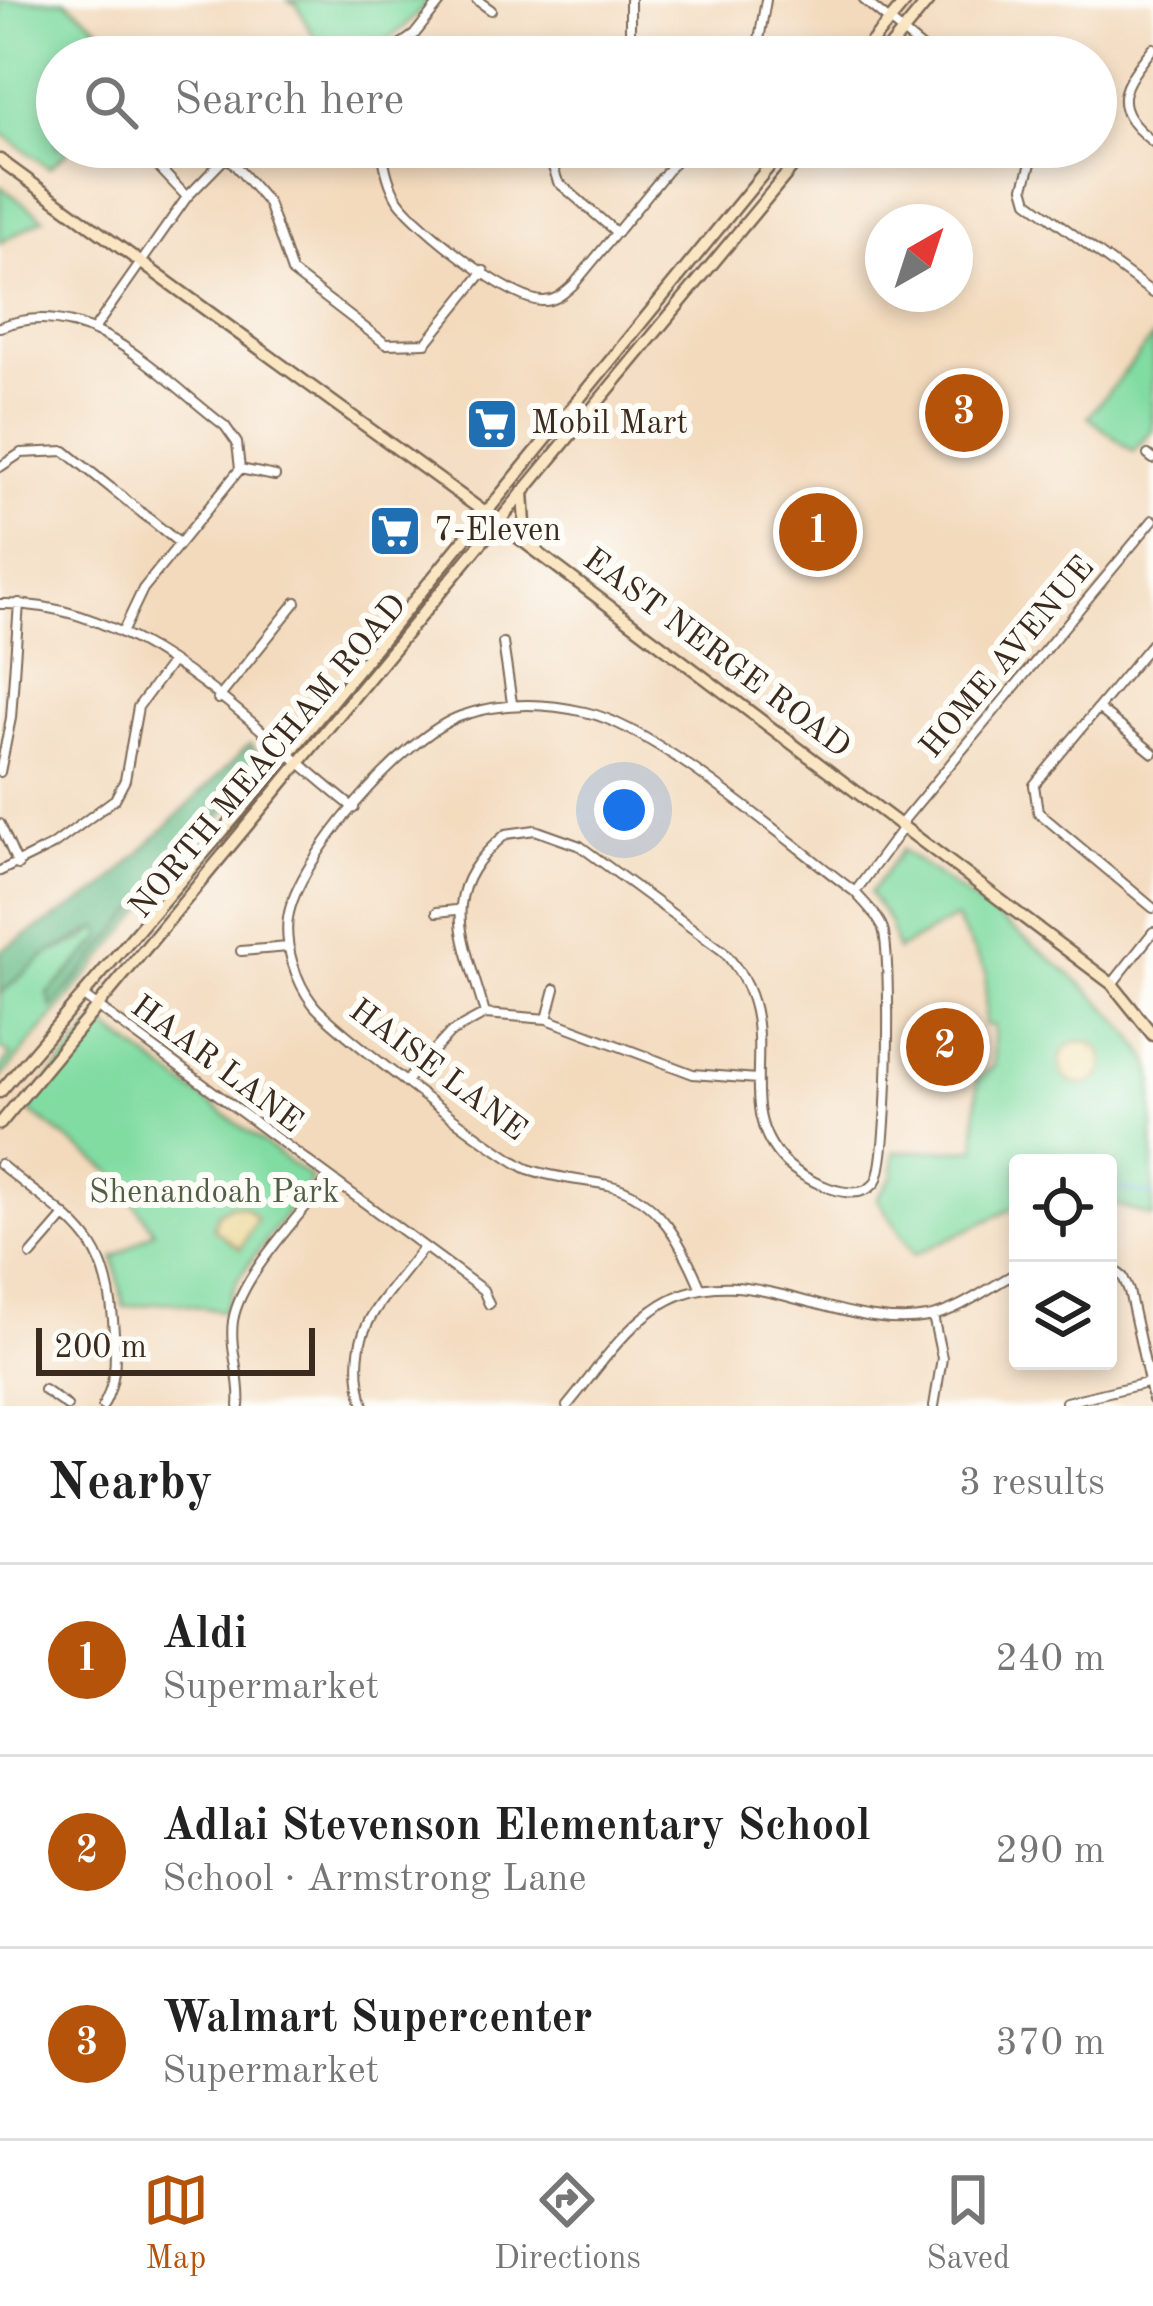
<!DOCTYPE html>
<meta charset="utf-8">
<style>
body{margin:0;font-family:"Old Standard TT",serif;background:#f6f6f6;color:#222}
.controls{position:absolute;right:36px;bottom:36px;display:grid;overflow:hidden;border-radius:12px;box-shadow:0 6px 18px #0003}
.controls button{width:108px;height:108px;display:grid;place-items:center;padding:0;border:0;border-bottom:3px solid #e0e0e0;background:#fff;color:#222;font:60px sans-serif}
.compass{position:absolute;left:865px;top:204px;width:108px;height:108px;border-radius:50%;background:#fff;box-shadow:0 6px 18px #0003;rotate:39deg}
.scale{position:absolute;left:36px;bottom:30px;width:279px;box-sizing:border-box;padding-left:12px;border:6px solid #3b2a1e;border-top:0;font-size:33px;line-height:42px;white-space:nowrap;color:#3b2a1e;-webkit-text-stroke:9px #fdfcf7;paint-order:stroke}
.you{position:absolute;left:624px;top:810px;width:42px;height:42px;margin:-30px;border:9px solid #fff;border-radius:50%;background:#1a73e8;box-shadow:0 0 0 18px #1a73e833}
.badge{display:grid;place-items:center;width:78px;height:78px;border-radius:50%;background:#b45309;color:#fff;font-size:39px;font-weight:700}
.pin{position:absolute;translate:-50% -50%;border:6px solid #fff;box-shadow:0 3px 12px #0006}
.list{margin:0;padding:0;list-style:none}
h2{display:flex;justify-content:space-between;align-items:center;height:156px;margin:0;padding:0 48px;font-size:51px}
h2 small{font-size:39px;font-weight:400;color:#767676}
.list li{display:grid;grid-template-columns:78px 1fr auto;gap:36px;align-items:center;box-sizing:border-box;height:192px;padding:0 48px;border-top:3px solid #e0e0e0}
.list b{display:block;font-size:45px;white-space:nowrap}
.list p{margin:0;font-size:39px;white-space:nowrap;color:#767676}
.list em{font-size:39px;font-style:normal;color:#767676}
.icon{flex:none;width:66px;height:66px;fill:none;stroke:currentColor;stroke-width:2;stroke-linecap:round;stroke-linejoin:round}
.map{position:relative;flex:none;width:1153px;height:1406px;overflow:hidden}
.search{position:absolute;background:#fff;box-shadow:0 6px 18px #0003;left:36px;right:36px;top:36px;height:132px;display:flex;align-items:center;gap:30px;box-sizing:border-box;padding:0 42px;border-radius:66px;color:#767676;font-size:45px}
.sheet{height:732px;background:#fff}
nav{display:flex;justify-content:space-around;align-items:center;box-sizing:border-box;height:168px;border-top:3px solid #e0e0e0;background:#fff;font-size:33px;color:#767676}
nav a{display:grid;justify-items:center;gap:6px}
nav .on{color:#b45309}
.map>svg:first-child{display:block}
</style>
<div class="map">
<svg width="1153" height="1406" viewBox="0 0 1153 1406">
<rect width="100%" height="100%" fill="#fdfcf7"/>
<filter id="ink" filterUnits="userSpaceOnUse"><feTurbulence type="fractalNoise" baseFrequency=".00833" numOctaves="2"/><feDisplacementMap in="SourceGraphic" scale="24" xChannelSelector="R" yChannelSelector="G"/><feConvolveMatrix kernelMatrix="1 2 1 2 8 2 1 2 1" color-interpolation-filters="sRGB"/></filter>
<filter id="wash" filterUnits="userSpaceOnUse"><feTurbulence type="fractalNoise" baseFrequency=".004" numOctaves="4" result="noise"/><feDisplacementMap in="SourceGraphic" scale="48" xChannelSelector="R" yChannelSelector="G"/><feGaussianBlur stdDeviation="2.7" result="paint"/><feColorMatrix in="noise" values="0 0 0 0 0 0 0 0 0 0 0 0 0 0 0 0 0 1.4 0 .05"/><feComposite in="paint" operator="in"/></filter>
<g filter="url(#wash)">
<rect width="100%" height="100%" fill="#f3dabd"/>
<path fill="#81dca2" stroke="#5e8360" stroke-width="3" d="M0 0H65L136 57H57V147H73L49 168 0 132Z
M286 0H429C402 35 370 57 325 57L297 5Z
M0 186 44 218 0 243Z
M1153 337V430L1133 452 1088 417Z
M263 761 266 764 0 1079V1068L11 1055 0 1048V994L47 954 85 939 99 926 102 938 48 994 53 1007Z
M902 850C959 893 1142 1008 1153 1077 1153 1121 1153 1172 1153 1217L1108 1202V1163H1018V1206L914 1255 877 1198 893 1176 894 1152 976 1149 977 1080 994 1066V1026L985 1025 986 972 955 918 897 950 890 923 870 893Z
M98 1021 312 1179 239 1277 223 1311 170 1302 124 1307 114 1258 154 1231 112 1172 25 1108Z"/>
<path fill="#68bc88" stroke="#527353" stroke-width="3" d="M250 744 263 761 52 1008 48 994 102 938 99 927 47 954 0 994V951L104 888Z"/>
<path fill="#eeda9e" stroke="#94825e" stroke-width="3" d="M1060 1063a22 22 0 1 1 44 0a22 22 0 1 1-44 0Z
M230 1205 245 1207 257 1219 240 1249 213 1228 218 1213Z"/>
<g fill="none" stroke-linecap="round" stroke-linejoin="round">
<path stroke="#80b0eb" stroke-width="3" d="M1108 1185 1153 1197"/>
</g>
</g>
<g filter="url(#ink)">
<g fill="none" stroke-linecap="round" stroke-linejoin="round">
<g stroke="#7b6856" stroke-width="12">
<path id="street" d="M477 0 491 10
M864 0 933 57
M1153 48C1122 87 1107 106 1153 142
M240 56 241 57
M383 57 414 35 442 0
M614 57 630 32V0
M756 57 766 0
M382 147C384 166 388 184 398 200 417 227 510 300 542 301 555 302 564 293 574 284L687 147
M546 147 558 182 617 233
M1036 147 1024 187 1028 201 1153 293
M226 155 268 203 292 272 386 344 426 343 484 271
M152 160 187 197
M0 327C88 292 160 377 225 426L237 443 240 469 143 589 123 631
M95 328 187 197 236 147
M1148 455 1153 459
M0 467 21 453 65 451 178 542
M240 469 275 476
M0 604C141 600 251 728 354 808
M1153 642 1034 785 1038 812 1153 908
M503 643 512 703
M218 699 296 602
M1098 708 1153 753
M0 772 11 718 19 603
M0 824 18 865
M899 826 1153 520
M0 871 53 845 115 799 125 780 138 707 171 663
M855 892 902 829
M437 912 456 910
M241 951 288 947
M1112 984 1153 932
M82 995 483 1290 489 1304
M485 1014C464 937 434 894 506 834L535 830 580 846 723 951C794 1028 725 1101 785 1162 802 1179 855 1207 875 1183 889 1166 892 955 883 929 878 915 864 903 855 892 790 844 659 728 585 712 543 702 501 702 461 716 404 736 297 859 288 918 284 946 296 982 313 1004 329 1026 503 1159 528 1169 554 1178 582 1180 608 1185 659 1196 683 1246 701 1289
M547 1019 555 989
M408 1079 450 1033 485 1014 547 1019 693 1074 757 1079
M0 1164C74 1226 108 1230 114 1333 116 1361 116 1381 103 1406
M31 1255 64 1217
M1108 1265 1123 1277 1129 1291 1153 1400
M933 1316 942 1358 934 1406
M44 1390 67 1406
M1066 1402 1147 1383
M239 1406C242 1378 229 1351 233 1321 240 1276 301 1215 328 1179
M364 1406C343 1329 380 1306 423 1248
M567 1406C594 1374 619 1334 653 1310 738 1247 834 1334 928 1317 961 1310 989 1287 1018 1272"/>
</g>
<g stroke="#7b6856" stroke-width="15">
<path id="secondary" d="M859 57 907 0
M882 57 929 0
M0 160 484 512 1112 984 1153 1035
M523 491 525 525 539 553
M0 1092 287 756 785 147
M0 1124 809 147"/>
</g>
<use href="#street" stroke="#fff" stroke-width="8"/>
<use href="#secondary" stroke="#fbe6c4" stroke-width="10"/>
</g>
</g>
<defs>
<g id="supermarket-square" transform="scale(2.7)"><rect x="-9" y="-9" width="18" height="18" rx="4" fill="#1f6fb2" stroke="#fdfcf7"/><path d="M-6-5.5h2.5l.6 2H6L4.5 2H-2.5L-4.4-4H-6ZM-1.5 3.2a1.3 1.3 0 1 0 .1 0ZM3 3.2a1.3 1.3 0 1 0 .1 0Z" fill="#fff"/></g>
</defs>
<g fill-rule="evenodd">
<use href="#supermarket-square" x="492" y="424"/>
<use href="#supermarket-square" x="395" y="531"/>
</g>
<g text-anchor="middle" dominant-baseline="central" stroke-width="12" stroke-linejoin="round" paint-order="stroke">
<g font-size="33" fill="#3b2a1e" stroke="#fdfcf7" text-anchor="start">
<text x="531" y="424">Mobil Mart</text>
<text x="434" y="531">7-Eleven</text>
</g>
<g font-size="33" fill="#3b2a1e" stroke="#fdfcf7">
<text transform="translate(716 654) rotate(37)">EAST NERGE ROAD</text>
<text transform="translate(1008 658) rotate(-50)">HOME AVENUE</text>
<text transform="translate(269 757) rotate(-50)">NORTH MEACHAM ROAD</text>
<text transform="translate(216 1065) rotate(37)">HAAR LANE</text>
<text transform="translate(437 1071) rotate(37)">HAISE LANE</text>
</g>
<g font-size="33" fill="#505f46" stroke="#fdfcf7">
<text x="214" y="1193">Shenandoah Park</text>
</g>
</g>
</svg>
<div class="controls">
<button><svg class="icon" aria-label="locate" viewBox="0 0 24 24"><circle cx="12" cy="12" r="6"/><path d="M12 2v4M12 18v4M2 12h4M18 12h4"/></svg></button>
<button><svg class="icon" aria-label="layers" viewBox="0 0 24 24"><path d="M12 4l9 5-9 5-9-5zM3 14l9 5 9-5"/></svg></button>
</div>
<svg class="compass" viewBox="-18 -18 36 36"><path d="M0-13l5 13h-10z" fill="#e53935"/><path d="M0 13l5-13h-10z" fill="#767676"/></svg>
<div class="scale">200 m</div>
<div class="you"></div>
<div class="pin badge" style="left:818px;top:532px">1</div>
<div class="pin badge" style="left:945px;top:1047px">2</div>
<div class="pin badge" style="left:964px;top:413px">3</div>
<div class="search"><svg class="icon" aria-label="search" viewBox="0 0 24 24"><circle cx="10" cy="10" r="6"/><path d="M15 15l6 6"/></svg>Search here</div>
</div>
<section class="sheet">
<h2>Nearby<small>3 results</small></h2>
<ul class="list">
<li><span class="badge">1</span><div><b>Aldi</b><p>Supermarket</p></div><em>240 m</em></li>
<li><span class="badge">2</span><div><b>Adlai Stevenson Elementary School</b><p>School · Armstrong Lane</p></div><em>290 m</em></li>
<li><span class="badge">3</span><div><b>Walmart Supercenter</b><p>Supermarket</p></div><em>370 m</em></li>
</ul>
</section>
<nav>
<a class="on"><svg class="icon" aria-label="map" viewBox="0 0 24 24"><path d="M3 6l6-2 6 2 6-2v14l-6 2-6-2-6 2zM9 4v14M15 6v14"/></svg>Map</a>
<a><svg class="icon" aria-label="directions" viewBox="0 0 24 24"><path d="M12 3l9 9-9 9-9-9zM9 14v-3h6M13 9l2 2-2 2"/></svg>Directions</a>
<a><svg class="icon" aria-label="saved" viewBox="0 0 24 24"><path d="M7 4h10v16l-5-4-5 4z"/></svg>Saved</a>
</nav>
